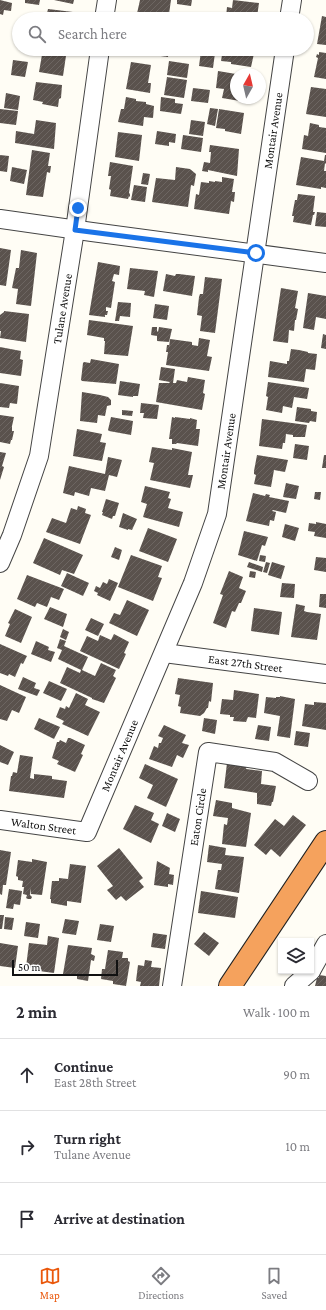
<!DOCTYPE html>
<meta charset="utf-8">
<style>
body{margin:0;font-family:"Crimson Pro",serif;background:#f2f2f3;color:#2b2b33}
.controls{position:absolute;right:12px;bottom:12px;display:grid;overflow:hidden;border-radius:0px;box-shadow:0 1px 3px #0004}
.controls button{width:36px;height:36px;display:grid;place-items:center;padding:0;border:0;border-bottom:1px solid #e1e1e2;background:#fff;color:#2b2b33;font:20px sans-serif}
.compass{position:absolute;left:230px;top:68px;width:36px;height:36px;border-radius:50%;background:#fff;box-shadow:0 1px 3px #0004;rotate:8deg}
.scale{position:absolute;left:12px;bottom:10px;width:106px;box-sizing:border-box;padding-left:4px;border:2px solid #111;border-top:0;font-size:11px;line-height:14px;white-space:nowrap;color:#111;-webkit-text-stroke:3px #fff;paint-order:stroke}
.stop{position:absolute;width:12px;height:12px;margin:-9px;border:3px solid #1a73e8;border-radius:50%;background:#fff}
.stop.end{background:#1a73e8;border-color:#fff;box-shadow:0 1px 4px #0008}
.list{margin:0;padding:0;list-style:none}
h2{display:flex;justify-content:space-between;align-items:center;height:52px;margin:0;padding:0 16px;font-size:17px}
h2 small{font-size:13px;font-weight:400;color:#7c7c81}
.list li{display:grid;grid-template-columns:26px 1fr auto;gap:12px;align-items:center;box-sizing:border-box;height:72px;padding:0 16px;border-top:1px solid #e1e1e2}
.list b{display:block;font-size:15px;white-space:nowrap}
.list p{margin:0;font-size:13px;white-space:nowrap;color:#7c7c81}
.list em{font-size:13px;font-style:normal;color:#7c7c81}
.icon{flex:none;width:22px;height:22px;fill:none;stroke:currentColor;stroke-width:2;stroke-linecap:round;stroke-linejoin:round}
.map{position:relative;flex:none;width:326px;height:986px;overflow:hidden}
.search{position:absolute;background:#fff;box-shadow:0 1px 3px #0004;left:12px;right:12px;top:12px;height:44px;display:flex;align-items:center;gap:10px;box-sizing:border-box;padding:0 14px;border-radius:22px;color:#7c7c81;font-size:15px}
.sheet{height:268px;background:#fff}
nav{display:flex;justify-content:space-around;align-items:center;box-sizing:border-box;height:56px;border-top:1px solid #e1e1e2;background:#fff;font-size:11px;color:#7c7c81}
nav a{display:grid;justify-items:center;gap:2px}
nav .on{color:#ea580c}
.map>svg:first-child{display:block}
</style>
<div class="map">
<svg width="326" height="986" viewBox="0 0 326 986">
<defs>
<pattern id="building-hatch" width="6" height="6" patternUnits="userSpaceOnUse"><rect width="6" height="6" fill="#5a524d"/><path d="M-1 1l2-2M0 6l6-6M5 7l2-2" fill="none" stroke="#6d6662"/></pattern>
</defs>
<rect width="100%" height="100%" fill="#fffdf5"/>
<path fill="url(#building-hatch)" d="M0 0 12 3 11 11 4 10 3 15 0 14Z
M25 0H40L39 5 25 3Z
M54 0H74L73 4Z
M140 0H171L169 14 162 13 161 19 136 18Z
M177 0H192L191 6 177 4Z
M233 0 259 3 257 17 253 16V19H231V17H226L227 7 232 8Z
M48 9 73 12 72 19H37V17L46 18Z
M203 15 217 17V19H202Z
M322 16 326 17V45L317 44Z
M43 49H67L63 76 39 72Z
M131 49H169L168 57 131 52Z
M223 49H255L251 67 231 64V62L221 61Z
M201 51 215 53 213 68 199 66Z
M319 52 326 53V79L314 77 318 58 316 57 317 54 319 55Z
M13 60 28 62 25 77 11 75Z
M169 61 189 64 187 78 167 75Z
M131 62 151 65 148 83H151L150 93 126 89Z
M218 71 236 74V98H247L246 102 222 98 224 89 216 88Z
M167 77 187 80 184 98 164 95Z
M36 82 62 85 61 98 59 99 58 107 42 104 43 102 33 100Z
M311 87 326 89V117L306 114Z
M193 88 210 90 208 103 191 101Z
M6 93 20 96 18 110 4 108Z
M126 97 136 99V101L146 102V104L154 106 153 118 144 117 143 126 118 122 121 109H124Z
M161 97 175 99V103L183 104 181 114 160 111Z
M210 108 218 109 215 126 207 124Z
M0 109 18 111 16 125 0 123Z
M219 109 244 113 241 134 225 131V129L216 128Z
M36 120 56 123 54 149 15 143 16 131 34 134Z
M191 120 205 122 203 136 189 134Z
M310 123 319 125V127L326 128V153L302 149 304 135 308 136Z
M157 131 176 134 175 143 169 142V146L155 144Z
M118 132 142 135 139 161 115 157Z
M183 135 203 138 201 152 181 149Z
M210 145 239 149 237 176 208 170V172L202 171 204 162 210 163 211 152H209Z
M32 150 50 153 48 166H51L50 173 47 172 43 197 26 195Z
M0 155 9 156 7 172 0 171Z
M325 155H326V164L325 163 324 171H326V188L321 187V189L296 185 301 157 324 161Z
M110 162 133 166 129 193 130 194V197L129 196 128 199 110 196 111 190 109 189 111 176H108Z
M12 167 27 170 24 184 10 181Z
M176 167 190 169 196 174 194 186 191 185 188 207 152 202 156 178 175 180Z
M143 173 150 174 148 185 141 184Z
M222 177 234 179 232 192H235L234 202 231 201 229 214 194 209 196 194 199 195 201 182 209 183V181L215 182V181L222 182Z
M134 185 147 187 145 202 131 200Z
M298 194 315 196 313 212H315L314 215H313L311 225 293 222 294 216H292L295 200H297Z
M317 212 326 213V227L315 226Z
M0 248 11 250 6 286 0 285Z
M21 250 37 253 31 306 16 304 18 289 12 288 16 268H19Z
M98 262 120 266 119 275 114 274 112 281 115 282 111 308 106 307V311H108L107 315H105V317L89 315Z
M130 268 158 271 154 297 144 295 145 291 127 289Z
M166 274 175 276 176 274H179L195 276 192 296 163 291Z
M205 277 222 279 215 333 200 331 202 316 197 315 199 297 200 294H203Z
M281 288 298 291 295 308 298 309 296 320H295L294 331 289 330 288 343 273 341Z
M308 293 326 296V319L316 317 314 330 303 328Z
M118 302 131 303 130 317 120 316 119 321H115Z
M155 304 169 306 167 320 153 318Z
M4 311 29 314 26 342 0 338 1 331H0V315L4 312Z
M89 320 133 326 128 356 104 354 105 341H104V338L87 335Z
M152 327H157V331L158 332 159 327 172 329 169 342 157 341V336L151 335Z
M323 334 326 335V349L321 348Z
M199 338 210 340 207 356 212 357 209 371 166 365 168 352H166L167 345H169V347L170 339 192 342V345L198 346Z
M0 347 21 351 20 359 23 360 21 376 0 373Z
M291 349 299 350 308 352V353L317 354 315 370 306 369 304 382 268 377 270 361 287 364V361H289Z
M91 359 119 364 116 384 82 381 81 380 83 363 84 362 90 363Z
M161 367 175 369 173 383H176L177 380 187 382 188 377 205 380 203 393 205 394 202 410 156 402 159 383H169L170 382 159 380Z
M120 381 140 384 138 396H133V397L118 395Z
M268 382 309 388 307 399 294 397 292 408 283 406 282 413 266 410 268 397 266 396Z
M0 383 19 386 17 404 10 403 9 408 0 407Z
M82 392 100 395 108 397 111 400V405L107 406 105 416 98 415 97 423 80 421Z
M141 403 159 405 157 419 143 418 144 413H140Z
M297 407 311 409V411L317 412 316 422 310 421 309 423 295 421Z
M122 410 133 411 132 416 122 415Z
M0 415 14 417 12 426V431H14L12 440H11L10 444 0 442Z
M111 417 133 421 131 435 109 431 108 430Z
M172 417 175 418V417L190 419V418L197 420 196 429H200L198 446 177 443 176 444H172V439H169Z
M262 419 307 425 305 437H293V435L286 434 285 443H283L282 449 259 446Z
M77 429 102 434 100 442 106 443 102 461 73 456Z
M295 444 309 446 307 460 293 458Z
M152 447 172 450V448L192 452 188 475H193L190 488 150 480 154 463 149 462Z
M0 452 6 453 2 466 4 467 0 480Z
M257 455 288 460 285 472 274 470 271 487 254 484 256 475 254 474V471Z
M324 455H326V468H322Z
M108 457 122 460 117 477 109 475 105 491 91 488 89 496 75 492 74 496 63 493 69 466 105 474Z
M286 483 299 486 296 499 283 497Z
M145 486 170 492 168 498 171 499 168 508 183 512 179 527 143 517 147 504 141 502Z
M315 492H321L320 500 314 499Z
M253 493 265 496 266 494 270 495 269 497 289 501 286 513 273 510 272 511 276 512 274 521 270 520 269 526 246 521Z
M106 499 119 503 115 516H113L112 519 102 515 103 512H102Z
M78 506 86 509 85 513 91 515 80 544 46 532 52 518 66 523 71 508 77 510Z
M123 513 137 519 132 530 128 529V530L119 527Z
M316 522 326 524V538L314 536 315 532 308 531 309 523 316 524Z
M285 524 299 528 295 541 282 537Z
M148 528 177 539 168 562 139 551Z
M244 531 268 537 265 546 262 545 257 561 238 555Z
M44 538 83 555 74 574 62 570 60 575 33 563Z
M115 547 122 550 119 560 111 557Z
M131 555 162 566 158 577 162 578 153 601 118 587Z
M260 555 266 556 265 562 259 561Z
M316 557 326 558V572L314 570Z
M249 562 263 567 262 572 247 567Z
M266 562 270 563 267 573 263 572Z
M272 562 285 566 281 579 268 575Z
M229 571 243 577 239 588 246 591 241 603H239L235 612 232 611 226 628 213 623 223 595 220 594Z
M250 571 256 572 255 578 249 577Z
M67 573 89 583 83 596 61 586Z
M27 575 64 589 59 600 51 597 47 607 37 603 35 607 17 599Z
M109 579 118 583 110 601 97 595 98 593 94 591 96 586 100 588 103 582 107 584Z
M282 583 295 584 294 598 280 597Z
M320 594H326V608L319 607Z
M127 600 149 610 137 636 109 623 114 613 120 615Z
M296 604 305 606 304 611 307 612 321 614 317 640 291 637Z
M50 607 67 614 63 627 44 619Z
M254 608 282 612 279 635 251 631Z
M15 609 32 617 21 643 5 636 10 624 8 623Z
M91 618 104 624 98 636 85 630Z
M63 629 69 632 66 640 60 637Z
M114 634 129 642 124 653 126 654 119 669 80 651 87 636 98 641 100 635 111 640Z
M60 639 66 641 64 646 88 657 82 670 95 676 101 663 116 670 113 676 116 678 104 703 92 699V698L60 683 67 667 80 673 81 670 58 659 62 650 57 648Z
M36 641 49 647 48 650 55 652 51 662 31 654Z
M0 644 27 656 23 664 21 663 15 677 9 674 8 676 0 673Z
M23 677 36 683 34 688 40 690 37 696 18 689Z
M178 678 213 683 211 702 209 701 208 708H207L204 713 200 716 180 713 181 707 178 706 180 695 175 694Z
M49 681 67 689 61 701 43 693Z
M0 685 26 697 19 713 12 710 7 721 0 719Z
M234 690 259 694 256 718 248 717 246 722 233 721 234 717H230V715L220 714 222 699 233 700Z
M76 693 88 699 85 705 100 712 88 736 62 724 64 721 56 717 60 707 65 709 66 706 69 708Z
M280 696 295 699 290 738 277 736 280 716 264 713 266 697 276 698V697H280Z
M314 702 326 703V730L302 726 305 704 314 705Z
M39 718 60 727 54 739 34 729Z
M204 718 217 720 215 734 202 731Z
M164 725 186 735 182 743 189 745 183 758 177 755 172 767 149 759 154 746 158 748 159 743H161L163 738 158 736Z
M258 725 271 727 269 741 255 739Z
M296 731 310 733 308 747 294 745Z
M68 738H70L85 745 81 754 83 755 75 772 57 764 59 761 52 758 57 742H59L60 740 66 743Z
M0 745 14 752 8 765 0 762Z
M20 755 33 757 30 778 34 779V774L52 776V779L67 781 64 798 9 791 11 776H12L13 772 17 773Z
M227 763 247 766 246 769 262 771 261 784 276 786 273 802H272L271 806 257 804V793L224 788Z
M145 764 178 779 166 807 147 798 153 785 139 778Z
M216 800 232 803V808L251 813 246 847 222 844 224 824 227 825 228 818 213 816Z
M135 805 154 813 151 820 159 824 151 843 123 829Z
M167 813 180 819 175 832 162 826Z
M293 815 306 825 280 857 271 849 266 855 254 845 275 819 284 826Z
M209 845 226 848 225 855 244 857 239 893 215 889 218 870H221L222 864 207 862Z
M119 848 143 878 139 881 144 887 126 901 121 896 116 900 107 890 113 886 97 866Z
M0 850 11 852 6 885H3L2 895 0 894Z
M32 859 47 862 42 895 31 894V888L30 895 32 897 31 899H28L26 898 27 895 23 894 24 887H22L23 881 18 880V877L16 876 18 860 32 862Z
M157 861 170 868 169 874 174 875 173 885 168 884V887L154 885Z
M70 864 86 866 81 903 67 901V906L51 903V899H50L52 881H59V878L68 879Z
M9 889 22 891 20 905 14 904 13 909 6 908Z
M201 891 238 897 235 918 198 913Z
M0 915H4L2 929H0Z
M5 917 14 918 12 930 4 929Z
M65 919 79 921 76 935 62 933Z
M26 922 40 924 38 938 24 936Z
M100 924 114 926 111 942 97 940Z
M204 932 219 943 209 956 194 944Z
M153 933 167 935 165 949 151 947Z
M48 936 59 938 54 973 39 971V969L26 967 29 943 47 945Z
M0 943 18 946 15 968 0 966Z
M68 945 92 948 91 954 95 956 94 961 91 960 88 981 77 979V976L63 974Z
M108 950 123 952 122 958H128V961L130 962 126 986 113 984V981L101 979 102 969H105Z
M145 960 152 961 151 967 161 968 159 986H140L141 982 136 981 138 965 144 966Z
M319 975 326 976V986H315L317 978H319Z"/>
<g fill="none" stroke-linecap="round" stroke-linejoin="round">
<g stroke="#444" stroke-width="20">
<g id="minor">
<path d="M104 19 107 0"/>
<path d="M289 19 292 0"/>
<path d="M0 219 92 232 326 263"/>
<path id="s1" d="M0 563 12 535 39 456 75 230 100 49"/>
<path id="s2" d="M164 653 326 674"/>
<path id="s3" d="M0 820 87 832 193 583 217 514 285 49"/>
<path d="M311 971 326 944"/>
<path id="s4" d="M172 986 208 752 275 762 308 781"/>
<path d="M294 986 311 971"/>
</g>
</g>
<g stroke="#222" stroke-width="24">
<path id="highway" d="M230 986 326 842"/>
</g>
<use href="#minor" stroke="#fff" stroke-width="18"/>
<use href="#highway" stroke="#f5a25d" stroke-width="22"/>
</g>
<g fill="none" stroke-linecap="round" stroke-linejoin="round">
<path stroke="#1a73e8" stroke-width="5" d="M78 208 75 230 256 253"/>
</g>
<g text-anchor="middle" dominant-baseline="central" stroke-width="4" stroke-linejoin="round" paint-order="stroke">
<g font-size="12" fill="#111" stroke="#fff">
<text stroke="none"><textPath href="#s3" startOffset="819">Montair Avenue</textPath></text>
<text stroke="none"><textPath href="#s1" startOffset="263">Tulane Avenue</textPath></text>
<text stroke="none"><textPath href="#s3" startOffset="495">Montair Avenue</textPath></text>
<text stroke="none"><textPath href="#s2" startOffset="82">East 27th Street</textPath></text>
<text stroke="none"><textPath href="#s3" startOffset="171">Montair Avenue</textPath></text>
<text stroke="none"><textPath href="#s4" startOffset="171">Eaton Circle</textPath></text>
<text stroke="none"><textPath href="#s3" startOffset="44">Walton Street</textPath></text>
</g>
</g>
</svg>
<div class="controls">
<button><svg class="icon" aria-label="layers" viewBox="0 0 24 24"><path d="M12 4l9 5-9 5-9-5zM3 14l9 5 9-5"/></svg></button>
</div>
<svg class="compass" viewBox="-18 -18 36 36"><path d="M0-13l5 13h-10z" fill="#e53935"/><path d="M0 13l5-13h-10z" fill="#7c7c81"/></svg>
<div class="scale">50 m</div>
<div class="stop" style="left:256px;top:253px"></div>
<div class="stop end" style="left:78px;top:208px"></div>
<div class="search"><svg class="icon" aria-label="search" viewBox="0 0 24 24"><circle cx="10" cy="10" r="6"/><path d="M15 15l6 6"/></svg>Search here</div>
</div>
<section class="sheet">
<h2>2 min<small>Walk · 100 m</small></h2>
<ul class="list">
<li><svg class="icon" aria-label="ahead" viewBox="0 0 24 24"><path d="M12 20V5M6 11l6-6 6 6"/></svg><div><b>Continue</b><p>East 28th Street</p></div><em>90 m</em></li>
<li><svg class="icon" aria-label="right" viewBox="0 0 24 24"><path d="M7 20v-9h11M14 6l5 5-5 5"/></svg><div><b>Turn right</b><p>Tulane Avenue</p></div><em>10 m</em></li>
<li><svg class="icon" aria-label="arrive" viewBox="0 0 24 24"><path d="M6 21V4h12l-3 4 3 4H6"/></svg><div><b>Arrive at destination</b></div></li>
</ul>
</section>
<nav>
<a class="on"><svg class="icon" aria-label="map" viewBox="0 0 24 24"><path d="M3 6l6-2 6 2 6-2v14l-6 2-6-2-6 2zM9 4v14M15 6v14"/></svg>Map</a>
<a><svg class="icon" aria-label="directions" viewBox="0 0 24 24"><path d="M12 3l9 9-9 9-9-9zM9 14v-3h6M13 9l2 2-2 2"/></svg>Directions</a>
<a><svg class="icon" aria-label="saved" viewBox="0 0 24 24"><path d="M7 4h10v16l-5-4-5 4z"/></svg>Saved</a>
</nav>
